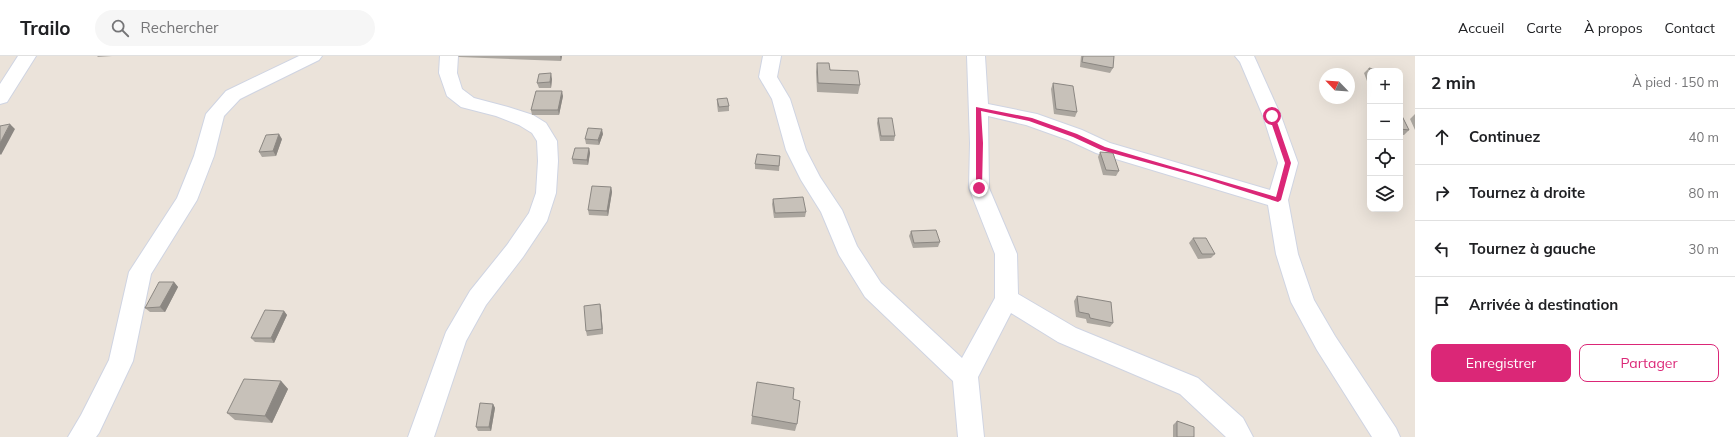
<!DOCTYPE html>
<html lang="fr">
<meta charset="utf-8">
<style>
body{margin:0;font-family:Mulish,sans-serif;background:#f6f6f6;color:#202124}
.controls{position:absolute;right:12px;top:12px;display:grid;overflow:hidden;border-radius:8px;box-shadow:0 4px 16px #0002}
.controls button{width:36px;height:36px;display:grid;place-items:center;padding:0;border:0;border-bottom:1px solid #e0e0e0;background:#fff;color:#202124;font:20px sans-serif}
.compass{position:absolute;left:1319px;top:12px;width:36px;height:36px;border-radius:50%;background:#fff;box-shadow:0 4px 16px #0002;rotate:295deg}
.stop{position:absolute;width:12px;height:12px;margin:-9px;border:3px solid #db2777;border-radius:50%;background:#fff}
.stop.end{background:#db2777;border-color:#fff;box-shadow:0 1px 4px #0008}
.list{margin:0;padding:0;list-style:none}
h2{display:flex;justify-content:space-between;align-items:center;height:52px;margin:0;padding:0 16px;font-size:17px}
h2 small{font-size:13px;font-weight:400;color:#757577}
.list li{display:grid;grid-template-columns:26px 1fr auto;gap:12px;align-items:center;box-sizing:border-box;height:56px;padding:0 16px;border-top:1px solid #e0e0e0}
.list b{display:block;font-size:15px;white-space:nowrap}
.list em{font-size:13px;font-style:normal;color:#757577}
.actions{display:flex;gap:8px;padding:12px 16px}
.actions a{flex:1;padding:9px 0;border:1px solid #db2777;border-radius:8px;text-align:center;font-size:14px;color:#db2777}
.actions .main{background:#db2777;color:#fff}
.icon{flex:none;width:22px;height:22px;fill:none;stroke:currentColor;stroke-width:2;stroke-linecap:round;stroke-linejoin:round}
.map{position:relative;flex:none;width:1415px;height:381px;overflow:hidden}
header{display:flex;align-items:center;gap:24px;box-sizing:border-box;height:56px;padding:0 20px;background:#fff;border-bottom:1px solid #e0e0e0}
header strong{font-size:19px}
nav{display:flex;gap:22px;margin-inline-start:auto;font-size:14px}
.search{width:280px;height:36px;background:#f6f6f6;display:flex;align-items:center;gap:10px;box-sizing:border-box;padding:0 14px;border-radius:22px;color:#757577;font-size:15px}
main{display:flex}
aside{flex:1;background:#fff}
.map>svg:first-child{display:block}
</style>
<header>
<strong>Trailo</strong>
<div class="search"><svg class="icon" aria-label="search" viewBox="0 0 24 24"><circle cx="10" cy="10" r="6"/><path d="M15 15l6 6"/></svg>Rechercher</div>
<nav><a>Accueil</a><a>Carte</a><a>À propos</a><a>Contact</a></nav>
</header>
<main>
<div class="map">
<svg width="1415" height="381" viewBox="0 0 1415 381">
<rect width="100%" height="100%" fill="#ebe3da"/>
<g fill="none" stroke-linecap="round" stroke-linejoin="round">
<g stroke="#cfd4e2" stroke-width="2">
<path id="minor" d="M18 0H36L7 46 0 48V28Z
M299 0H322L319 4 240 43 224 60 214 100 197 144 151 218 133 305 99 377 96 381H68L81 359 109 304 129 216 177 142 194 100 206 58 226 35Z
M440 0H458L457 17 462 33 474 42 508 51 533 59 546 67 557 85 558 105 556 137 547 165 523 201 486 249 466 285 434 381H408L446 276 470 235 507 189 529 157 536 137 538 105 537 85 532 77 519 69 496 60 461 51 447 40 439 17Z
M763 0H781L777 21 790 43 806 94 820 121 842 154 857 190 881 227 962 302 995 242V198L969 132 970 87 967 0H985L988 48 1037 58 1082 74 1110 87 1270 134 1278 107 1263 60 1240 6 1235 0H1254L1281 60 1298 107 1288 144 1298 198 1314 244 1335 280 1396 372 1400 381H1372L1317 294 1291 246 1276 198 1268 149 1096 97 1068 84 1026 69 988 60 989 132 1017 198 1018 238 1076 272 1198 322 1243 362 1253 381H1226L1180 338 1058 286 1011 257 978 321 984 381H958L953 325 865 241 839 199 821 156 801 124 786 94 772 43 759 21Z"/>
</g>
<use href="#minor" fill="#fff" fill-rule="evenodd"/>
</g>
<path fill="#aba69f" d="M97 0H112L98 1Z
M458 0H562L561 5 459 1Z
M1081 0H1114L1113 12 1110 17 1080 11Z
M817 7 860 29 858 38 817 36 816 16Z
M1369 12 1370 15V33L1364 17Z
M552 23 551 32H539L537 27Z
M1053 27 1077 56 1075 61 1054 58 1051 33Z
M563 40 559 59H532L531 54Z
M717 43 729 50V55L718 56 717 48Z
M1370 55V62L1368 57Z
M1400 56 1409 74 1404 79H1400Z
M1415 58V74L1410 63Z
M878 62 895 80 894 85H880L877 67Z
M603 78 599 89 586 88 585 83Z
M282 83 276 100 262 101 259 96Z
M589 92 590 97 588 109 573 108 572 103Z
M1100 96 1119 115 1116 120 1103 119 1098 101Z
M780 100 779 115 755 113V108Z
M611 131 612 136 608 160 589 159 588 154Z
M773 143 806 156 805 161 774 162 772 148Z
M911 175 940 186 938 191 913 192 909 180Z
M1193 182 1215 198 1211 202 1198 203 1189 187Z
M174 226 178 231 165 256H150L145 252Z
M1077 240 1113 267 1110 271 1087 267 1086 263 1076 261 1074 245Z
M601 252 603 278 587 280 586 275Z
M284 255 287 259 274 287 255 286 251 282Z
M281 325 288 333 272 367 235 364 227 357Z
M793 343 797 368 795 375 751 368 752 360Z
M493 348 495 352 491 375H478L476 371Z
M1177 365 1194 381H1173V369Z"/>
<path fill="#8b8782" d="M560 0H562L561 5Z
M551 17 552 23 551 32 550 26Z
M562 35 563 40 559 59 558 54Z
M10 68 15 73 1 99 0 98V87Z
M602 73 603 78 599 89 598 84Z
M279 78 282 83 276 100 273 95Z
M589 92 590 97 588 109 587 104Z
M611 131 612 136 608 160 607 155Z
M174 226 178 231 165 256 160 251Z
M600 248 601 252 603 278 602 273Z
M284 255 287 259 274 287 271 282Z
M281 325 288 333 272 367 265 360Z
M493 348 495 352 491 375 489 371Z"/>
<path fill="#c7c1b9" stroke="#8b8782" d="M1083 0H1114L1113 12 1082 6Z
M817 7H829L830 14 858 15 860 29 818 27Z
M1369 12 1384 15H1370V16Z
M551 17 550 26 537 27 539 18Z
M1053 27 1073 30 1077 56 1056 53Z
M536 35H562L558 54H531Z
M727 42 729 50 719 51 717 43Z
M1400 56 1409 74 1400 73Z
M878 62H892L895 80H881Z
M10 68 0 87V70Z
M588 72 602 73 598 84 585 83Z
M279 78 273 95 259 96 266 79Z
M575 92H589L587 104 572 103Z
M1100 96 1113 97 1119 115 1106 114Z
M757 98 780 100 779 110 755 108Z
M592 130 611 131 607 155 588 154Z
M803 141 806 156 775 157 773 143Z
M936 174 940 186 914 187 911 175Z
M1193 182H1206L1215 198H1202Z
M159 226H174L160 251 145 252Z
M1077 240 1111 246 1113 267 1090 262 1089 258 1079 256Z
M600 248 602 273 586 275 584 250Z
M265 254 284 255 271 282H251Z
M244 323 281 325 265 360 227 357Z
M757 326 794 332 793 343 800 345 797 368 752 360Z
M480 347 493 348 489 371H476Z
M1177 365 1194 371V381H1177Z"/>
<path fill="#db2777" d="M976 51 1032 62 1077 78 1105 91 1276 141 1285 107 1269 60 1272 59 1275 60 1291 107 1281 144 1278 146 1199 121 1101 94 1073 81 1029 65 981 55 983 87 982 132 979 134 976 132Z"/>
</svg>
<div class="controls">
<button>+</button>
<button>−</button>
<button><svg class="icon" aria-label="locate" viewBox="0 0 24 24"><circle cx="12" cy="12" r="6"/><path d="M12 2v4M12 18v4M2 12h4M18 12h4"/></svg></button>
<button><svg class="icon" aria-label="layers" viewBox="0 0 24 24"><path d="M12 4l9 5-9 5-9-5zM3 14l9 5 9-5"/></svg></button>
</div>
<svg class="compass" viewBox="-18 -18 36 36"><path d="M0-13l5 13h-10z" fill="#e53935"/><path d="M0 13l5-13h-10z" fill="#757577"/></svg>
<div class="stop" style="left:1272px;top:60px"></div>
<div class="stop end" style="left:979px;top:132px"></div>
</div>
<aside>
<h2>2 min<small>À pied · 150 m</small></h2>
<ul class="list">
<li><svg class="icon" aria-label="ahead" viewBox="0 0 24 24"><path d="M12 20V5M6 11l6-6 6 6"/></svg><div><b>Continuez</b></div><em>40 m</em></li>
<li><svg class="icon" aria-label="right" viewBox="0 0 24 24"><path d="M7 20v-9h11M14 6l5 5-5 5"/></svg><div><b>Tournez à droite</b></div><em>80 m</em></li>
<li><svg class="icon" aria-label="left" viewBox="0 0 24 24"><path d="M17 20v-9H6M10 6l-5 5 5 5"/></svg><div><b>Tournez à gauche</b></div><em>30 m</em></li>
<li><svg class="icon" aria-label="arrive" viewBox="0 0 24 24"><path d="M6 21V4h12l-3 4 3 4H6"/></svg><div><b>Arrivée à destination</b></div></li>
</ul>
<div class="actions"><a class="main">Enregistrer</a><a>Partager</a></div>
</aside>
</main>
